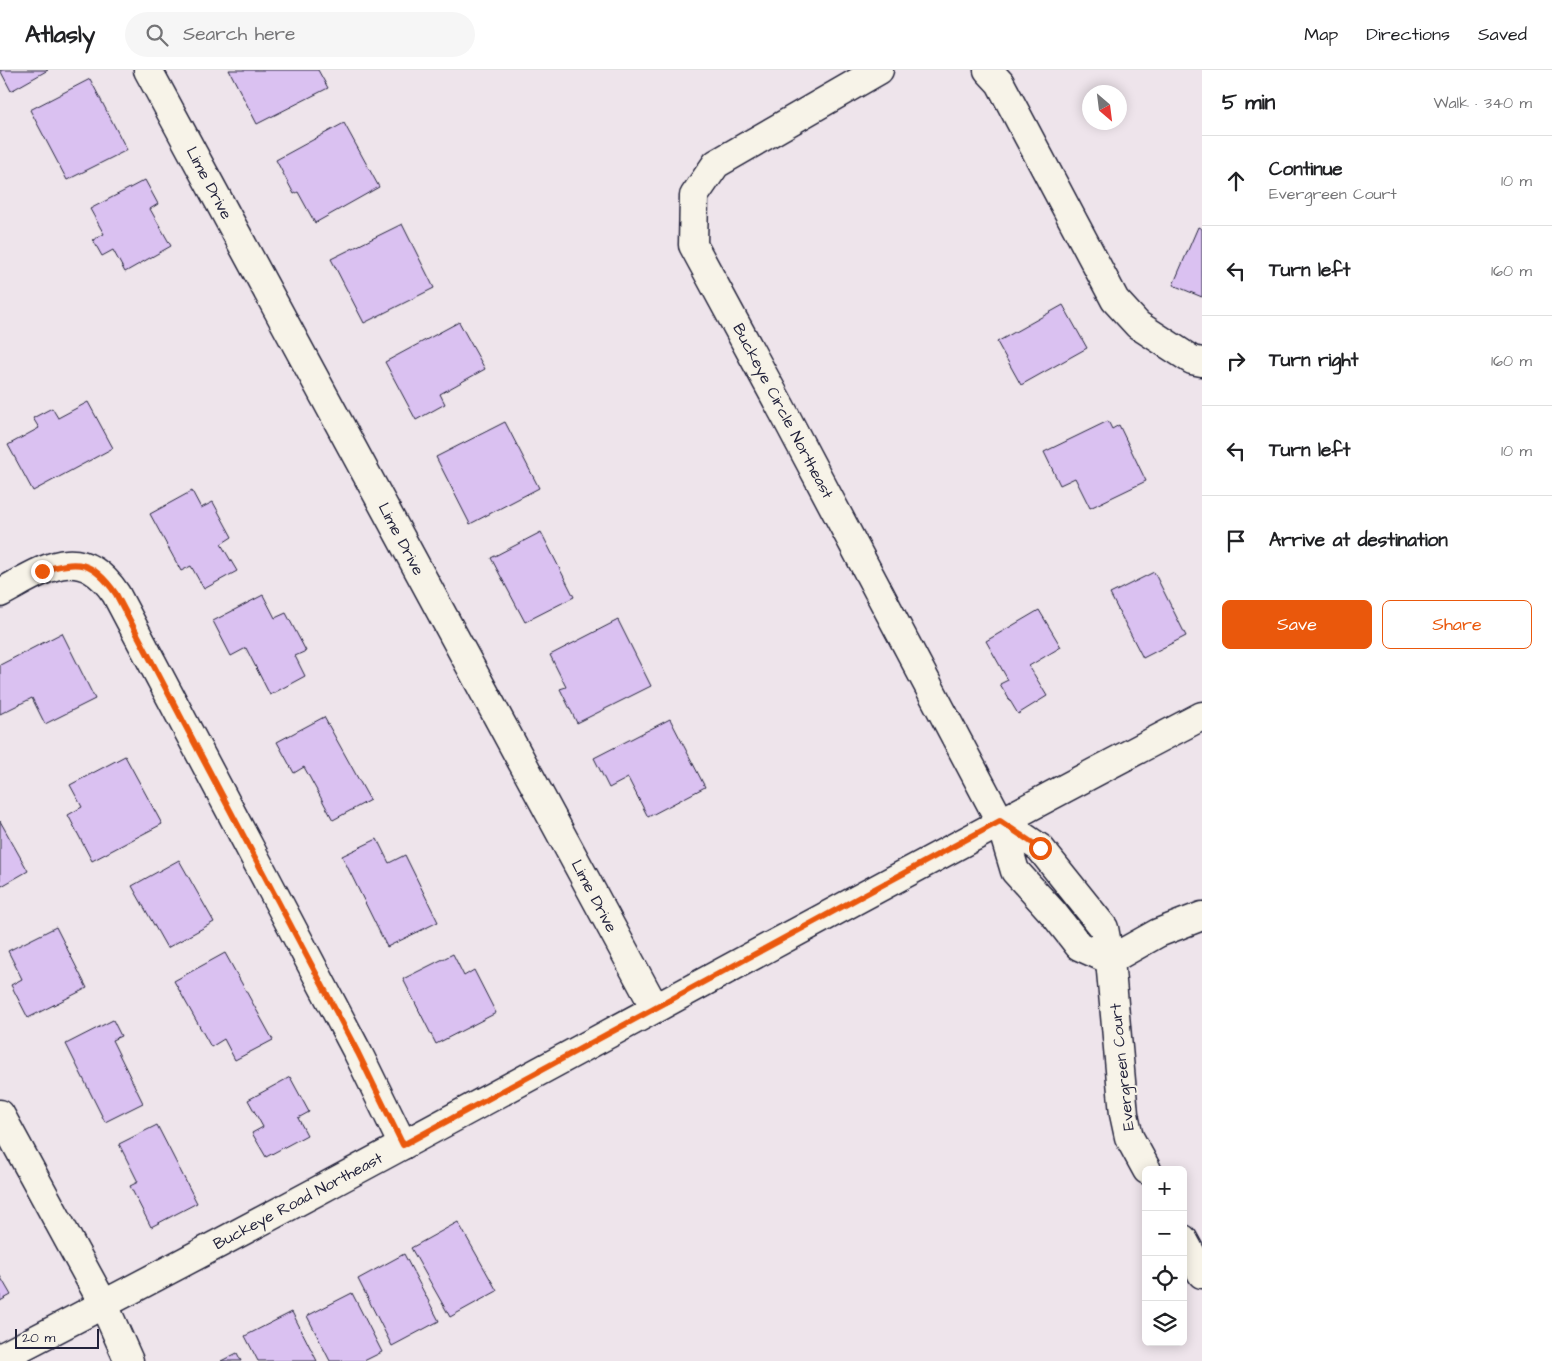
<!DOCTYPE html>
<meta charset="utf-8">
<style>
body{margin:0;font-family:"Architects Daughter",sans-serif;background:#f6f6f6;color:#202124}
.controls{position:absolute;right:15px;bottom:15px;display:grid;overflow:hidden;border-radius:8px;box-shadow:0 2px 12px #0003}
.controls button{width:45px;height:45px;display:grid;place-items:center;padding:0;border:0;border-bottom:1px solid #e0e0e0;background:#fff;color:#202124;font:25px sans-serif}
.compass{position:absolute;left:1082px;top:15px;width:45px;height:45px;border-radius:50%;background:#fff;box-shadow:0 2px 12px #0003;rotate:152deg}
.scale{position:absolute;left:15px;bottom:12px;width:84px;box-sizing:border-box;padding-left:5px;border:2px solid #22223b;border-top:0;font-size:14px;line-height:18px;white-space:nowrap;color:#22223b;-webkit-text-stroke:4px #f7f3e8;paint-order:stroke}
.stop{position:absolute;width:15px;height:15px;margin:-11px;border:4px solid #ea580c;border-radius:50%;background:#fff}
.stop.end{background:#ea580c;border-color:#fff;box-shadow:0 1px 5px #0008}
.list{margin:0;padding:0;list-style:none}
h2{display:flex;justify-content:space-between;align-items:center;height:65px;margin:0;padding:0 20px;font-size:21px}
h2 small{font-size:16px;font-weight:400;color:#757577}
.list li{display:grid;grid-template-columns:32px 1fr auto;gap:15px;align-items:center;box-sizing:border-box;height:90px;padding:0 20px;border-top:1px solid #e0e0e0}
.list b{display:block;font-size:19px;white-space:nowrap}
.list p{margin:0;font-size:16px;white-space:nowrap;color:#757577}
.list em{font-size:16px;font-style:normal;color:#757577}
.actions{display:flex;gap:10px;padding:15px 20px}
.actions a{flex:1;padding:11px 0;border:1px solid #ea580c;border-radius:8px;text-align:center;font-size:18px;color:#ea580c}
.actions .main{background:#ea580c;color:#fff}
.icon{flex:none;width:28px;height:28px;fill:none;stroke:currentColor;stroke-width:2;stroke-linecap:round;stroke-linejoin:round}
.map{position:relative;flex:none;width:1202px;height:1291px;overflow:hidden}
header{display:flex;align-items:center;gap:30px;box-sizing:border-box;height:70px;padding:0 25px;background:#fff;border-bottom:1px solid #e0e0e0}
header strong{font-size:24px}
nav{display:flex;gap:28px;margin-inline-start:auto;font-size:18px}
.search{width:350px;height:45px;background:#f6f6f6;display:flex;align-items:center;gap:12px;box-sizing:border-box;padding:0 18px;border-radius:28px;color:#757577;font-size:19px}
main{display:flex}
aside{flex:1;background:#fff}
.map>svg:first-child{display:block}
</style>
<header>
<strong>Atlasly</strong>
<div class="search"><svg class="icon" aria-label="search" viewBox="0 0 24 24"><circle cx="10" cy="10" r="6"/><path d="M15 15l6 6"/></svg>Search here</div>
<nav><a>Map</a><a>Directions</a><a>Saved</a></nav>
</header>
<main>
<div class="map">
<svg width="1202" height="1291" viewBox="0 0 1202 1291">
<rect width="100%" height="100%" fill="#eee4eb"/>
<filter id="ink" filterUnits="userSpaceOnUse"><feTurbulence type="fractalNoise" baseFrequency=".02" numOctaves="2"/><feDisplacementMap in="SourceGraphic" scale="10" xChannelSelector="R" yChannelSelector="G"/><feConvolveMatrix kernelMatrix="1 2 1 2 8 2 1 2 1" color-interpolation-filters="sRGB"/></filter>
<g filter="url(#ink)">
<path fill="#dac1f1" stroke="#22223b" d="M0 0H48L11 21Z
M229 0H318L328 18 257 54Z
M90 9 127 80 67 110 30 40Z
M344 53 379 117 315 153 298 122 294 124 276 90Z
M145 110 158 134 150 139 171 176 125 202 113 180 102 186 93 170 104 164 90 139Z
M402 154 434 218 364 253 331 189Z
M1198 157 1202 159V227L1173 215Z
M1063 235 1087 278 1021 315 997 272Z
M459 252 485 299 440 324 445 334 416 350 385 292Z
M88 332 113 378 33 421 8 375 39 358 33 348 52 338 58 348Z
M1108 351 1112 359 1119 355 1146 411 1090 438 1075 408 1060 415 1044 382Z
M505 352 539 418 470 454 436 387Z
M192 421 201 438 213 432 232 467 221 474 237 501 204 519 191 496 181 501 150 444Z
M541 462 574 527 525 552 491 488Z
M1154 502 1186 566 1143 588 1110 524Z
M263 525 275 548 286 543 306 581 295 586 305 606 270 625 246 578 231 586 213 551Z
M1039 540 1061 577 1029 596 1047 626 1018 644 1000 614 1008 610 986 571Z
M618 550 651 616 577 653 560 619 566 617 550 585Z
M62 563 95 629 45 654 32 628 0 644V595Z
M324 647 370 730 333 750 304 697 294 703 277 672Z
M670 649 705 717 648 747 628 708 609 718 594 688Z
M125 686 162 754 92 791 68 745 82 737 70 715Z
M0 751 28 801 0 817Z
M377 769 389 793 405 785 438 852 387 877 342 786Z
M179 790 214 852 167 878 132 816Z
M56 857 87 918 28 948 11 915 22 909 8 881Z
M225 883 273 970 235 990 224 969 211 977 174 911Z
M453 884 464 906 474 900 496 943 436 974 403 909Z
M113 950 121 966 112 970 143 1033 105 1052 66 974Z
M290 1007 309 1042 298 1048 307 1065 266 1087 252 1063 263 1057 248 1030Z
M157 1055 197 1133 151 1157 130 1116 138 1112 119 1074Z
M458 1152 497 1221 450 1247 411 1178Z
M404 1184 439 1251 392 1276 358 1209Z
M0 1206 11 1225 0 1231Z
M352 1223 382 1282 364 1291H330L307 1246Z
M292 1242 317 1291H258L245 1266Z
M237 1283 241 1291H221Z"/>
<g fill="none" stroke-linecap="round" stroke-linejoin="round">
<g stroke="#22223b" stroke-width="31">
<path id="minor" d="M148 0 655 938
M879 0 716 94 694 126 693 175 786 347 1000 751 1015 801 1054 844 1079 876 1110 890
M988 0 1000 13 1115 230 1138 255 1192 290 1202 292
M0 523C45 499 80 471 116 524L358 983 403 1075
M1000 751 1040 778 1104 858 1110 890 1124 1044 1129 1067 1147 1100
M1110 890 1158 863 1202 846
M0 1044 104 1235 129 1291
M1183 1169 1202 1204"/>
</g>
<g stroke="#22223b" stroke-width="31">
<path id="tertiary" d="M0 1288C404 1080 799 856 1202 646"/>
</g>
<use href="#minor" stroke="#f7f3e8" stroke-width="28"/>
<use href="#tertiary" stroke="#f7f3e8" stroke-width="28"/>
</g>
</g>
<g fill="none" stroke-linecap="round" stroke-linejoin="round" filter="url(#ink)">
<path stroke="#ea580c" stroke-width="6" d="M42 501C78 489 93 491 116 524L358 983 403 1075 1000 751 1040 778"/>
</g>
<g text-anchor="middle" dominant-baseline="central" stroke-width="4" stroke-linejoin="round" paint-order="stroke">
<g font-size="16" fill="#22223b" stroke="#f7f3e8">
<text transform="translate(209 113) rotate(62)">Lime Drive</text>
<text transform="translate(783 341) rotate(62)">Buckeye Circle Northeast</text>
<text transform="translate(401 469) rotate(62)">Lime Drive</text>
<text transform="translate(594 826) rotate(62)">Lime Drive</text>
<text transform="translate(1122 997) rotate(-96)">Evergreen Court</text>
<text transform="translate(298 1131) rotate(-28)">Buckeye Road Northeast</text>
</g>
</g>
</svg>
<div class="controls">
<button>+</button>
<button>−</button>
<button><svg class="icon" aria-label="locate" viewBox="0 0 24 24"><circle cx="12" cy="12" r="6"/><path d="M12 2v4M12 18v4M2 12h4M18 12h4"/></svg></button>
<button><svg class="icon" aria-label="layers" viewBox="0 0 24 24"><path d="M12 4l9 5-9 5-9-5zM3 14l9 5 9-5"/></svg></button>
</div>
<svg class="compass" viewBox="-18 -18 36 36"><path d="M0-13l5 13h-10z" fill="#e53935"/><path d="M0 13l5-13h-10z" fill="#757577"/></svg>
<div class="scale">20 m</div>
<div class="stop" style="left:1040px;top:778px"></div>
<div class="stop end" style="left:42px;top:501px"></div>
</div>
<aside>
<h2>5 min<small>Walk · 340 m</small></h2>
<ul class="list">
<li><svg class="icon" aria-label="ahead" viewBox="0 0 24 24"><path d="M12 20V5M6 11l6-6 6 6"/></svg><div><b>Continue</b><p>Evergreen Court</p></div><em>10 m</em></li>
<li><svg class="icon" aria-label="left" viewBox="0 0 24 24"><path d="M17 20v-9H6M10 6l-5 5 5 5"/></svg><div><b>Turn left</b></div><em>160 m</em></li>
<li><svg class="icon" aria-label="right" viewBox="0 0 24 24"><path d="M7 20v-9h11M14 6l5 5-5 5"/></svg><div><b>Turn right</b></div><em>160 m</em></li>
<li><svg class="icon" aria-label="left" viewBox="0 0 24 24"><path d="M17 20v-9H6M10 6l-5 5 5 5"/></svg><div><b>Turn left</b></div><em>10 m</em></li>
<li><svg class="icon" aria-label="arrive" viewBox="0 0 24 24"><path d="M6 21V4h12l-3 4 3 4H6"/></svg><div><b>Arrive at destination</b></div></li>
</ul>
<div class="actions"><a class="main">Save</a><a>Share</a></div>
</aside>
</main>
